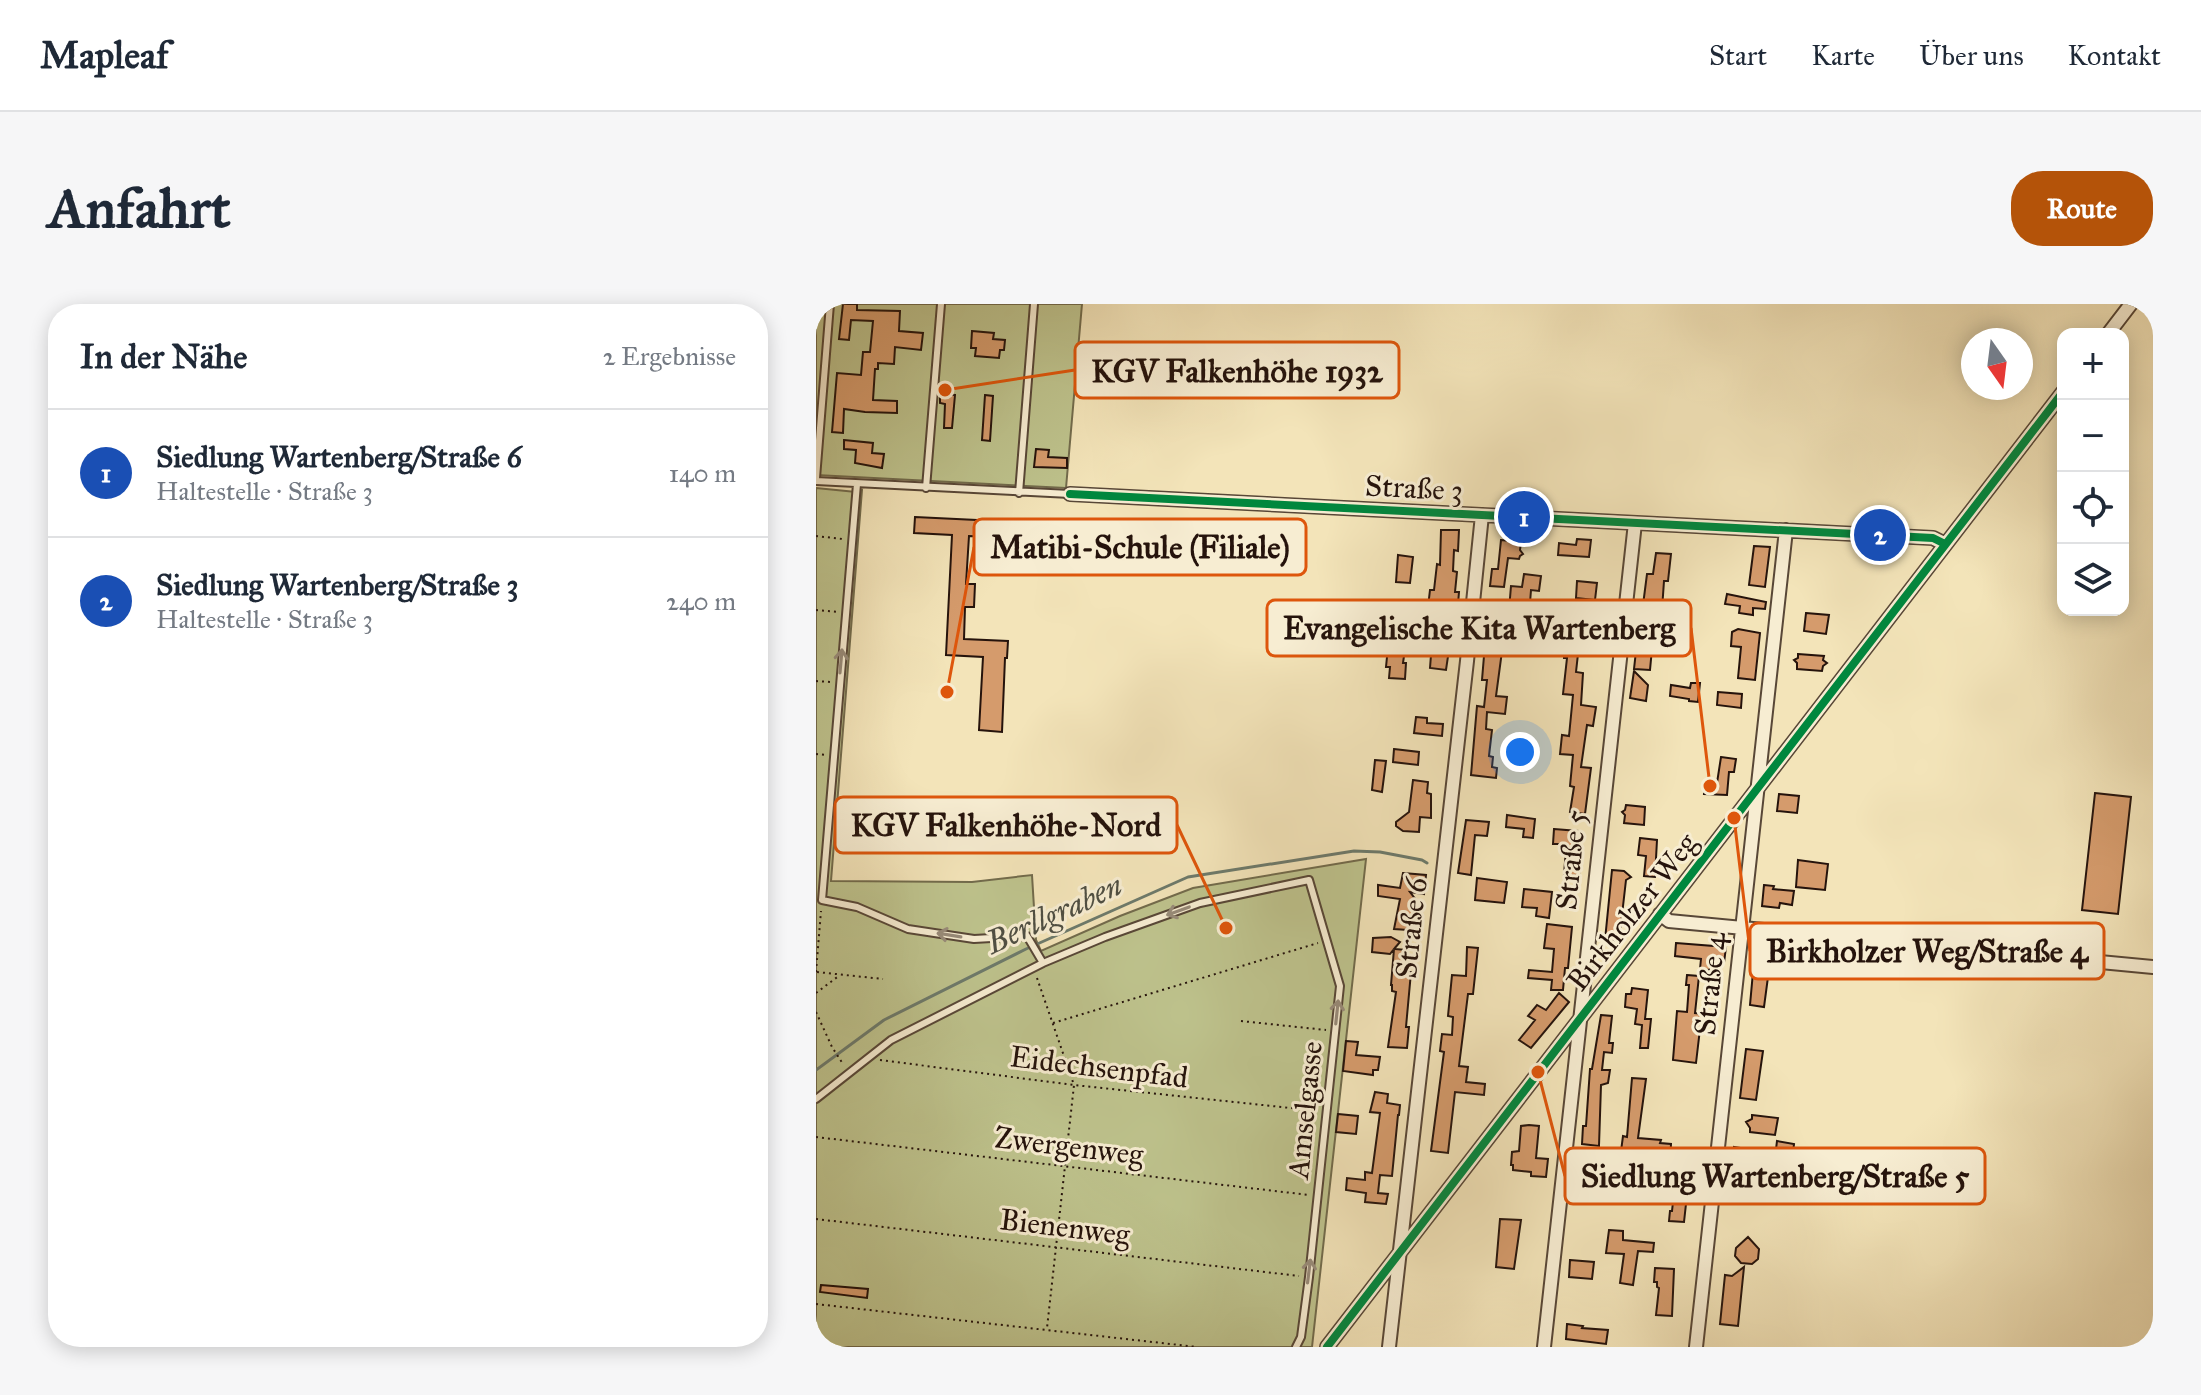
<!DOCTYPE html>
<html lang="de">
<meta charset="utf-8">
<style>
body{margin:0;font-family:"IM FELL Great Primer",serif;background:#f6f6f7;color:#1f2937}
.controls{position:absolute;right:24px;top:24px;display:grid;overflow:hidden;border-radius:16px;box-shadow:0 4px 20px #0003}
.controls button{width:72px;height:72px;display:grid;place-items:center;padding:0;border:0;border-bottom:2px solid #e0e1e3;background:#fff;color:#1f2937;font:40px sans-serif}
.compass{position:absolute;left:1145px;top:24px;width:72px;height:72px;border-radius:50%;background:#fff;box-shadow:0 4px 20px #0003;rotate:166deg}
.you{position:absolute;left:704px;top:448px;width:28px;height:28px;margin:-20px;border:6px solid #fff;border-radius:50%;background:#1a73e8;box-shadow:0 0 0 12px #1a73e833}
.badge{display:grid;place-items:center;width:52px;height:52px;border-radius:50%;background:#b45309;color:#fff;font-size:26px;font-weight:700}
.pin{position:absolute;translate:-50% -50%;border:4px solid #fff;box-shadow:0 2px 8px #0006}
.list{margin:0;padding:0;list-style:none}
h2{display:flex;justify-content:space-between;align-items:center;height:104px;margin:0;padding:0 32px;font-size:34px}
h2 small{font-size:26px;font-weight:400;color:#747a83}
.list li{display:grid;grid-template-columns:52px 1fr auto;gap:24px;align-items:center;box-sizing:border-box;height:128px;padding:0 32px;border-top:2px solid #e0e1e3}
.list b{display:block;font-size:30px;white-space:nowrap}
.list p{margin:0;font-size:26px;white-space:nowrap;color:#747a83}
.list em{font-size:26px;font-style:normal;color:#747a83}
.icon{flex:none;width:44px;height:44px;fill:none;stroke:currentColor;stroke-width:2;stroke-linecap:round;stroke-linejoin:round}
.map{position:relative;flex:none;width:1337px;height:1043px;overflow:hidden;border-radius:32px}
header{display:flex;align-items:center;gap:48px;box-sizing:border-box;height:112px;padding:0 40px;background:#fff;border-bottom:2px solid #e0e1e3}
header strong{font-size:38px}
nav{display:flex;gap:44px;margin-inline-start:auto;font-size:28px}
.intro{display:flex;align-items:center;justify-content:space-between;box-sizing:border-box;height:192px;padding:0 48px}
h1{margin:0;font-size:56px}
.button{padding:20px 36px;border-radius:32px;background:#b45309;color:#fff;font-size:28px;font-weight:700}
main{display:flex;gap:48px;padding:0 48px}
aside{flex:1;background:#fff;border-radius:32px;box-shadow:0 4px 20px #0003}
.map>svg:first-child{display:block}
</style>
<header>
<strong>Mapleaf</strong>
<nav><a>Start</a><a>Karte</a><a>Über uns</a><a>Kontakt</a></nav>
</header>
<div class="intro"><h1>Anfahrt</h1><a class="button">Route</a></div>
<main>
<aside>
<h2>In der Nähe<small>2 Ergebnisse</small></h2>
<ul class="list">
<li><span class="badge" style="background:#1a4fb4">1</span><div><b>Siedlung Wartenberg/Straße 6</b><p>Haltestelle · Straße 3</p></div><em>140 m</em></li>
<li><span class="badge" style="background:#1a4fb4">2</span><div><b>Siedlung Wartenberg/Straße 3</b><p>Haltestelle · Straße 3</p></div><em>240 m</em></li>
</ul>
</aside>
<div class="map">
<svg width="1337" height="1043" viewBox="0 0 1337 1043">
<rect width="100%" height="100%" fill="#f3e4b9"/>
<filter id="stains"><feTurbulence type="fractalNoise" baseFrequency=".0025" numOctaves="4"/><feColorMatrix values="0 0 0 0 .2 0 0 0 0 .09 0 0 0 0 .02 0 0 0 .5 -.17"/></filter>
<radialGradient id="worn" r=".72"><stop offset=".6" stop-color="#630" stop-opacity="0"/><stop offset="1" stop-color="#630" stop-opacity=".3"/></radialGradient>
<path fill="#bec38d" stroke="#726b4c" stroke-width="2" d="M0 0H266L250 184 0 171Z
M0 184 40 188 46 186 15 577 156 578 216 571 220 636 225 647 304 612 377 584 550 555 496 1043H0Z"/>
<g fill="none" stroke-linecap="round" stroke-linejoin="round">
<path stroke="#6d7a6b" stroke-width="3" d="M0 766 68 716 210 645 372 573 538 547 564 548 606 556 611 559"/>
</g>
<path fill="#d59b6c" stroke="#25130c" stroke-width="2" d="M27 0H41V6L84 7 83 27 107 29 105 46 79 43 78 60 62 59V65H59L57 96 81 97V109L49 108 28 105 27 129 16 128 21 69 45 71 47 48H54L57 17 35 16 33 36 23 35Z
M156 27 178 29 177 35 189 36 188 46H184L183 54 159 52 160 44H155Z
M124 90 139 91 136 124H128L129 100 124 99Z
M169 91 177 92 174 137 166 136Z
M28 136 57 139 56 149 68 150 66 164 39 159 40 146 28 145Z
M220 145 233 146 232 153 251 154V164L218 163Z
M99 213 181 217 180 233 153 232 150 280H159L158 303H149L148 335 192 337 191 354H189L186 428 163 426 167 353 130 351 136 231 98 229Z
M625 226H643L642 247 638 246 637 267 641 268 639 288H643L641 312H638L630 366 614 364 616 338 608 337 614 286H618L621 260 624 261Z
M761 235 775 236 773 253 742 251 743 239 760 241Z
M685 236 705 238 704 246 707 250 704 252 703 255 692 254 688 283 674 282 676 265H682Z
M938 242 954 243 949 283 933 281Z
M840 249 855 250 852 277H848L844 334H837L834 366 818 365 820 347H825L831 301H827L831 270H837Z
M582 251 597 253 594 279 580 278Z
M708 270 725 272 723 287 715 286 710 350 686 347 680 392 691 393 689 410 671 408 670 425 676 426 673 452 677 453 676 463 681 464 680 474 655 471 661 402 668 403 671 376H666L670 328 691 330 695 282 706 283Z
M761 277 781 279 779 296 760 294Z
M911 290 950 298 949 305 937 304V311L923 309 924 302 909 300Z
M990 309 1013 311 1010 330 988 327Z
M922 325 944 329 939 376 922 374 925 343 915 342 916 328Z
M749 335 759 336 758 341H763L760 368 767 369 765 401 780 403 777 422 771 421 765 463 775 464 769 510 754 508 758 483 754 482 757 451 744 450 746 431 753 432 757 391 747 390 751 354H748Z
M572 343 582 346 581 351 588 352 587 359H590L589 375 573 374 574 363H570Z
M982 350 1008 352 1007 356 1011 359 1007 362 1006 367 981 365V359L978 356 982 354Z
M818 367 832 381 830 397 814 394Z
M875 379H884L882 398 873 397V395L854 392 855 381 874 384Z
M902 388 926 390 925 404 901 401Z
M600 413 611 414V419L627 420 626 432 598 429Z
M578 445 603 448 602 461 577 458Z
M905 453 920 455 918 468H913L911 491 888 490 889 478 901 479Z
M559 456 570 457 566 488 556 486Z
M597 476 612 478 611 489 615 490V514L604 513 603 528 587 527 580 522V518L593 508Z
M1279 489 1315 493 1302 610 1266 606Z
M963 490 983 492 981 509 961 507Z
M810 501 829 503 828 521 808 519 809 511 806 508 809 506Z
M691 511 719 515 717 534 707 533 708 525 690 523Z
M650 516 673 518 671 532 659 531 655 571 642 569Z
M738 525 762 527 761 536H764L762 551H765L763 572 748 571 750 545H744V540H737Z
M824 534 841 536 839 573 828 572 830 552 822 551Z
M982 556 1012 560 1009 586 980 583Z
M796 566 808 567 815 573 810 576 803 637 789 636Z
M587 569 610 571 608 590 594 588 607 605 603 611V619L593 618 592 626 578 625 584 595 562 592V581L584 584Z
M661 574 691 578 688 599 659 596Z
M948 581 958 582 957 585 978 587 976 601 964 599 963 604 946 602Z
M708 585 736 588 733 614 720 612 721 604 706 603Z
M731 620 756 623 752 664H749L747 686H735L736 676 712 674 713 666 736 668 738 645 728 644Z
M575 633 584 638 578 645 591 646 589 667 595 668 590 723H593L591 744 572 743 580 688 576 687V681H575L578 645 574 650 556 648 557 634Z
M860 639 910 643 908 659 894 658V666L884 665 885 655 859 652Z
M942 642 956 643 948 703 934 701 939 646H942Z
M651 643 662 644 657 690H652L643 762 652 763 650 778 669 780 668 791 639 788 632 849 615 847 628 748 624 747 626 730 636 731 637 713 632 712 636 671 650 672Z
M871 671 883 672 879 709 888 710 886 725H884L880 759 857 756 861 707 871 708 873 681H870Z
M816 684 832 686 829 715H835L832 744H824L826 721 819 720 821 705 809 703 810 690H815Z
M743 689 753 698 715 744 703 736 719 716 712 712 721 701 730 706Z
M785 711 796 712 793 739H797L796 749 788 748 786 766H794L792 779 785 781 783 842 766 840 767 822H770L774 765H776Z
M530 737 542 738 540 751 564 753 562 766H557V771L527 767Z
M930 745 947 747 940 796 924 794Z
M816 774 830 775 822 834 845 836 844 839 855 840 854 857 842 856 843 850 805 847 807 832 811 833Z
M559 788 572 790 571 799 584 801 583 811H582L576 872 564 871 562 889 572 890 570 900 549 898 550 889 530 886 531 874 549 876V868L556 869 564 809 554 808Z
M522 810 542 812 540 830 520 828Z
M936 811 962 814 959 831 934 828V824L930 818 936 815Z
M713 821 723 822 720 854 732 855 730 873 715 872V868L697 866V861H695L696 848 703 847 705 822Z
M961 837 978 840 975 865 958 862Z
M918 843 938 846 933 894 916 893 919 861H916Z
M855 872 879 875 877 891H871L868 918 853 917 854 907H856L858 889H853Z
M684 915 705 916 698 965 680 963Z
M793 926 807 927V936L838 939 837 948 822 947 817 981 804 979 808 950 790 949Z
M932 933 943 945 942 955 936 960 925 959 919 952 920 944Z
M754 956 778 958 776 975 753 973Z
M928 963 922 1022 904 1020 909 971 916 972Z
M839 964 858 965 856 1012 840 1011 843 984 841 983V978H838Z
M5 981 52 985 51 994 4 988Z
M751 1020 767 1022 766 1024 792 1026 790 1040 750 1035Z"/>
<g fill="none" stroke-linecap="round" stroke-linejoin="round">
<g stroke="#584737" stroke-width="10">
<path id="lane" d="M0 174 14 0
M0 177 254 190
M41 180 6 596 41 603 92 625 158 635 211 632 227 659
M110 184 125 0
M203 189 218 0
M0 795 75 736 227 659 289 633 384 599 493 576 524 682 493 973 485 1033 480 1043"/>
</g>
<g stroke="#584737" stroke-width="16">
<path id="street" d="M1292 30 1315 0
M254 190 1117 234 1129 240
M844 610 853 617 1337 663
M511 1043 1247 88
M573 1043 651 357 666 211
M728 1043 819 219
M880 1043 970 226"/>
</g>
<path stroke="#25130c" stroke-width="2" stroke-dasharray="2 4" stroke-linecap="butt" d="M0 232 27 235
M0 306 23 308
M0 377 14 378
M0 450 11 451
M0 668 5 607
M1 668 67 675
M221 674 258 781 231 1024
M0 689 24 671
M0 708 16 743 27 760
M425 717 510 726
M237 719 502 639
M64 756 258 781 503 807
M0 833 493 891
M0 915 483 972
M0 1000 381 1043"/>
<use href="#lane" stroke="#f7edd2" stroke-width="6"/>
<use href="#street" stroke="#f7edd2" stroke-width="12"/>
<g stroke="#f7edd2" stroke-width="13">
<path id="cycleway" d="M254 190 1117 234 1129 240
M511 1043 1247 88"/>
</g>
<use href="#cycleway" stroke="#00873e" stroke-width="8"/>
</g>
<defs><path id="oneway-shaft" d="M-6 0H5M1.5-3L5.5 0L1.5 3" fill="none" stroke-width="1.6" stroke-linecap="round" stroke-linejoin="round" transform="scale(2)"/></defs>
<g stroke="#988b79">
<use href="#oneway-shaft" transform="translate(25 357) rotate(-85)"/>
<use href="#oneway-shaft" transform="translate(362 607) rotate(160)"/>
<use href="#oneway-shaft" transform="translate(133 631) rotate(-171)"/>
<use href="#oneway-shaft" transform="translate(521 708) rotate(-84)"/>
<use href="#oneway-shaft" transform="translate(493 967) rotate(-83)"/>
</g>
<g text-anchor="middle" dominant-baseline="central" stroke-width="6" stroke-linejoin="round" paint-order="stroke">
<g font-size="30" fill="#25130c" stroke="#f7edd2">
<text transform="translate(598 184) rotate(3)">Straße 3</text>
<text transform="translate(755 556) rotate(-84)">Straße 5</text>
<text transform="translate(816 608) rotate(-52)">Birkholzer Weg</text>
<text transform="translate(595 624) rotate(-84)">Straße 6</text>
<text transform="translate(894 680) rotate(-84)">Straße 4</text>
<text transform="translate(283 763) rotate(7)">Eidechsenpfad</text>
<text transform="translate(489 806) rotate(-84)">Amselgasse</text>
<text transform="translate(253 842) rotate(7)">Zwergenweg</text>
<text transform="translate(249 923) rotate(7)">Bienenweg</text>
</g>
<g font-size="32" font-style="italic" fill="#4f4f43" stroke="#f7edd2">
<text transform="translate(238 610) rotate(-25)">Berllgraben</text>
</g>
</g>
<path fill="none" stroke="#de560c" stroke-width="3" d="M129 86L259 66M131 388L158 243M894 482L875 324M410 624L361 521M918 514L934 647M722 768L749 872"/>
<g fill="#de560c" stroke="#f7edd2" stroke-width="3">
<circle cx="129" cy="86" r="8"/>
<circle cx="131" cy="388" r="8"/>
<circle cx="894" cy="482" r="8"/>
<circle cx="410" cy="624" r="8"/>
<circle cx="918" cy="514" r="8"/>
<circle cx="722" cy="768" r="8"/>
</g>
<g fill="#f7edd2" stroke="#de560c" stroke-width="3">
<rect x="259" y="38" width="324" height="56" rx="8"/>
<rect x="158" y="215" width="332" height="56" rx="8"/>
<rect x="451" y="296" width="424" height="56" rx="8"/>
<rect x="19" y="493" width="342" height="56" rx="8"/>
<rect x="934" y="619" width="354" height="56" rx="8"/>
<rect x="749" y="844" width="420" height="56" rx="8"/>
</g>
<g font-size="32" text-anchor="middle" font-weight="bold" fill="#25130c">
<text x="421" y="78">KGV Falkenhöhe 1932</text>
<text x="324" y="254">Matibi-Schule (Filiale)</text>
<text x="663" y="335">Evangelische Kita Wartenberg</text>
<text x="190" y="532">KGV Falkenhöhe-Nord</text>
<text x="1111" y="658">Birkholzer Weg/Straße 4</text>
<text x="959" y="883">Siedlung Wartenberg/Straße 5</text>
</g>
<rect width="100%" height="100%" filter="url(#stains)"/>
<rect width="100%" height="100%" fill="url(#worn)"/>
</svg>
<div class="controls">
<button>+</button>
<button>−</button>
<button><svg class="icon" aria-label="locate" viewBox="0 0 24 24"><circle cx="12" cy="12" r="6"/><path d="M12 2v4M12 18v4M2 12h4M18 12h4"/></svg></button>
<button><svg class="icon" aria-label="layers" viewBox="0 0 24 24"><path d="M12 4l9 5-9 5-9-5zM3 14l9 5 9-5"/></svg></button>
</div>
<svg class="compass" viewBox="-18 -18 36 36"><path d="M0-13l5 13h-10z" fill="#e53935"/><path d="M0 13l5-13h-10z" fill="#747a83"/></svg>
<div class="you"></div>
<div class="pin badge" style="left:708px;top:213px;background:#1a4fb4">1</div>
<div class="pin badge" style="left:1064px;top:231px;background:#1a4fb4">2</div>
</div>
</main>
